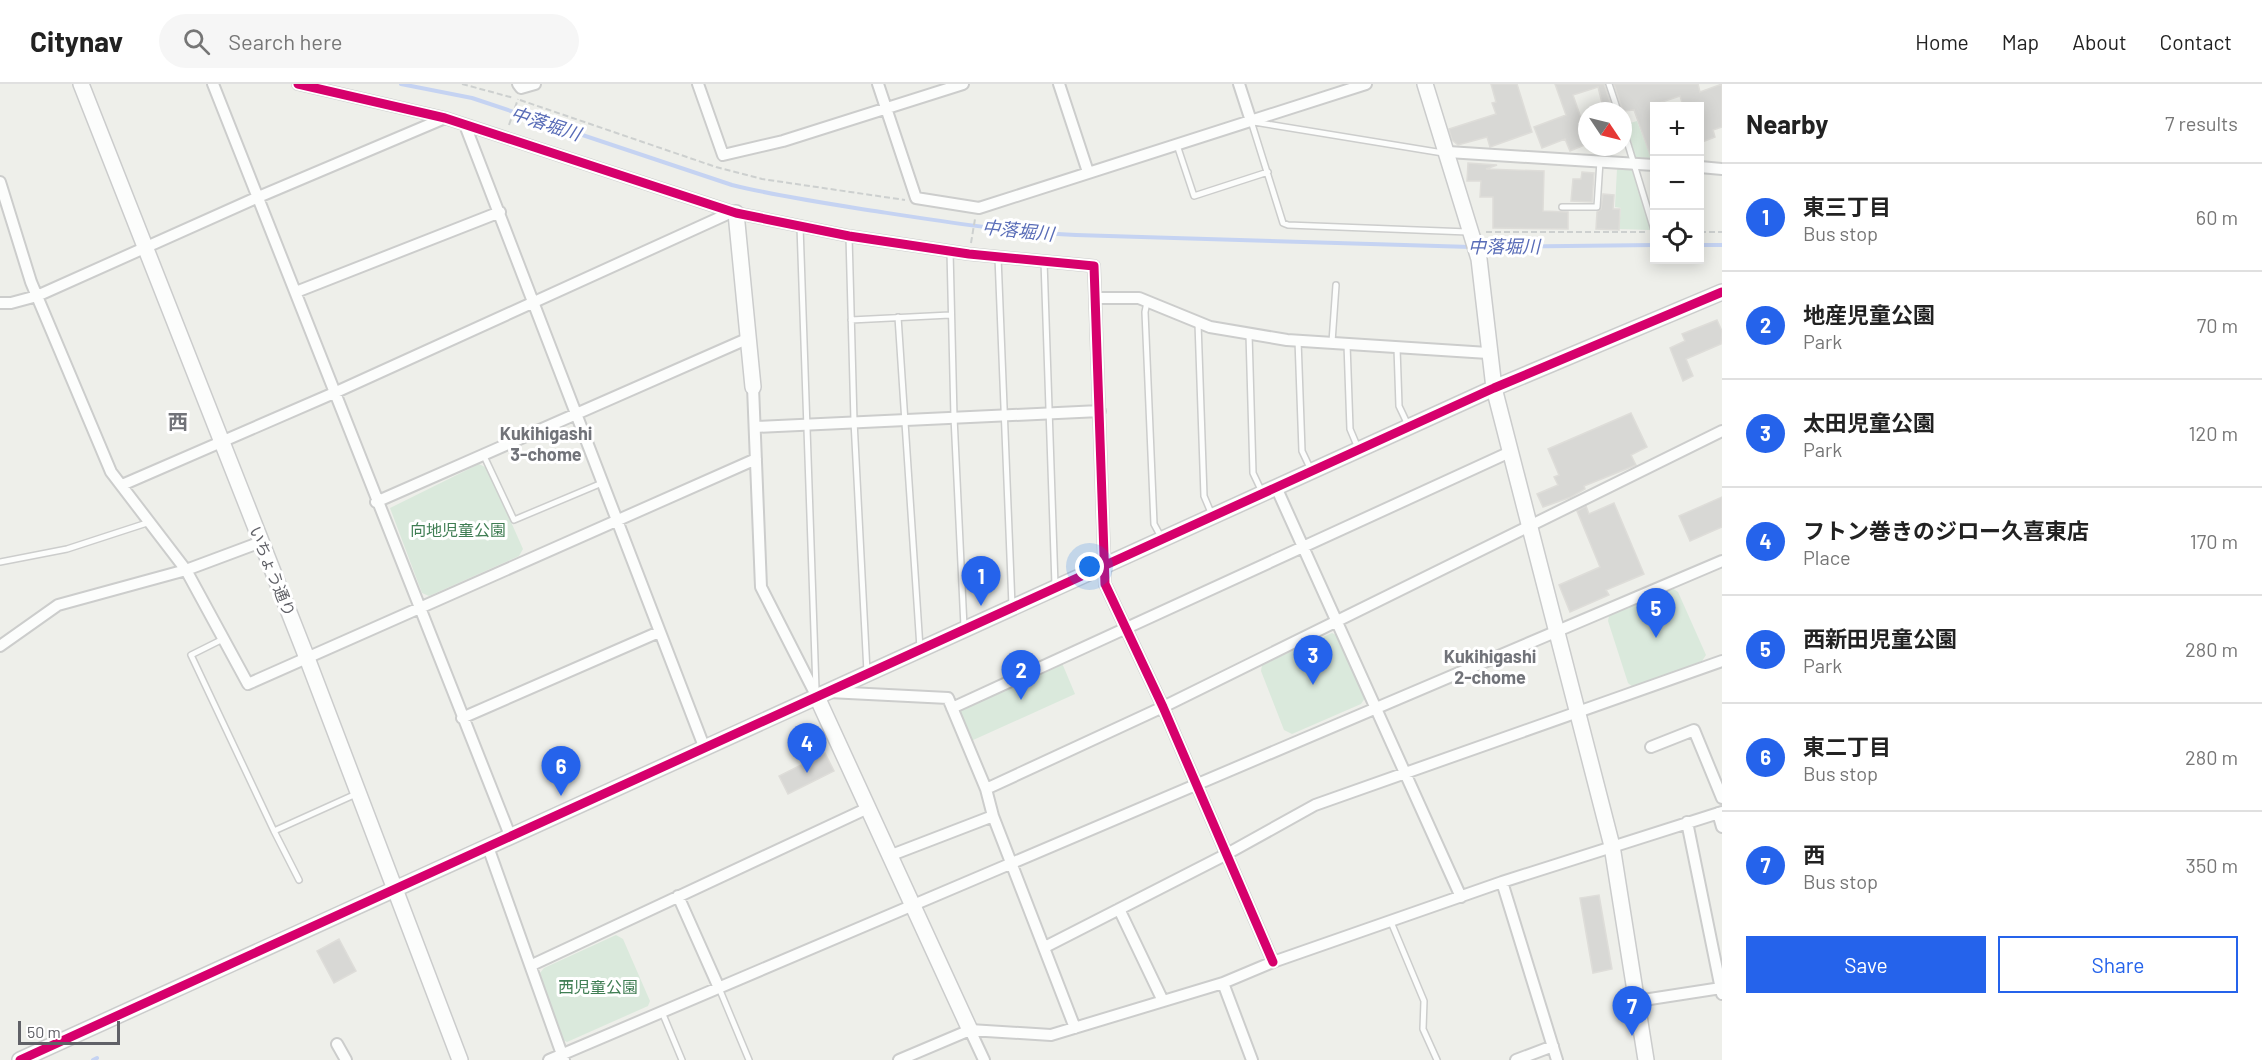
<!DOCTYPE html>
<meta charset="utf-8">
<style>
body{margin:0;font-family:Barlow,"Noto Sans JP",sans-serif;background:#f6f6f6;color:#222}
.controls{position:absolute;right:18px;top:18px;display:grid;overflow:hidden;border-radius:0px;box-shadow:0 3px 15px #0003}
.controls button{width:54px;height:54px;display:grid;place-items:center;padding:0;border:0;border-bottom:2px solid #e0e0e0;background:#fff;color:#222;font:30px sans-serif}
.compass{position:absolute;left:1578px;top:18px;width:54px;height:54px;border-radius:50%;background:#fff;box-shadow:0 3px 15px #0003;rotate:125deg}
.scale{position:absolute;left:18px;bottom:15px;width:102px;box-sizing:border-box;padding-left:6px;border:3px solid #606167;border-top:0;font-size:16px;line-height:21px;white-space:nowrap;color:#606167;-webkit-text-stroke:4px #fff;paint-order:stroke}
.you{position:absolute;left:1090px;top:483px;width:21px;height:21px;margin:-15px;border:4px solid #fff;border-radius:50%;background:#1a73e8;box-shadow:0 0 0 9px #1a73e833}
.badge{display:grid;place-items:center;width:39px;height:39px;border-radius:50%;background:#2563eb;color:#fff;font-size:20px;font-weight:700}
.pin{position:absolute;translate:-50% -50px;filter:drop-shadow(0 2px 3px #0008)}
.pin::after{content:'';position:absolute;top:32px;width:21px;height:18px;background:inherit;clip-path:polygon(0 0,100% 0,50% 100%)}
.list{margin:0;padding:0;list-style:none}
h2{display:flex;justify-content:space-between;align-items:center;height:78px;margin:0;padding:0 24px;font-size:26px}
h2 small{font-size:20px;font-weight:400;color:#767676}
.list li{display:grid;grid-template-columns:39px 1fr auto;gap:18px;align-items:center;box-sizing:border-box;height:108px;padding:0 24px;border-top:2px solid #e0e0e0}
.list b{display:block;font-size:22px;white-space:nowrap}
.list p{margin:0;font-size:20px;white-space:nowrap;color:#767676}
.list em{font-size:20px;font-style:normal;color:#767676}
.actions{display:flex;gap:12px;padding:18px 24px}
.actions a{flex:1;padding:14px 0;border:2px solid #2563eb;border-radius:0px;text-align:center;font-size:21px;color:#2563eb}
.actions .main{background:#2563eb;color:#fff}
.icon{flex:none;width:33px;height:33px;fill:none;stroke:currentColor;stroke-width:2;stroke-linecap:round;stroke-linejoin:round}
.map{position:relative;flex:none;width:1722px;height:976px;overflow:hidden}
header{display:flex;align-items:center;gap:36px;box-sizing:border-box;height:84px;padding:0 30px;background:#fff;border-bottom:2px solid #e0e0e0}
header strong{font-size:28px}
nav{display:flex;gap:33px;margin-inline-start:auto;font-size:21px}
.search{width:420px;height:54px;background:#f6f6f6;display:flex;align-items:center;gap:15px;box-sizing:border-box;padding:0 21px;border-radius:33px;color:#767676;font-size:22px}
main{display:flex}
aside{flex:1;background:#fff}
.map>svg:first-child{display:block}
</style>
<header>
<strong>Citynav</strong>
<div class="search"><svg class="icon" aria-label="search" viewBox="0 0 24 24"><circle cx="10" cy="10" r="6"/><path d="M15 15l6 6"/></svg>Search here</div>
<nav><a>Home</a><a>Map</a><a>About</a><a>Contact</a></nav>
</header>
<main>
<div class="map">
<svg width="1722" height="976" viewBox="0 0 1722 976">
<rect width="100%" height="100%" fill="#eeefea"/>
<path fill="#dae9dc" d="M1637 37 1651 74 1635 73 1627 40Z
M1617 85 1632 86 1651 146 1619 145 1621 124 1615 123Z
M479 380 487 384 523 465 519 472 429 512 422 509 390 424Z
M1672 504 1678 508 1706 571 1702 577 1633 603 1628 599 1608 537 1609 532Z
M1332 549 1338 552 1365 614 1361 620 1292 650 1284 646 1261 587 1262 581Z
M1062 579 1075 610 971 657 960 628 966 622Z
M616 851 623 855 650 917 648 922 567 958 563 956 540 889 544 884Z"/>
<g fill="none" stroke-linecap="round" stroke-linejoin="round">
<path stroke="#c5d3f2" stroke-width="4" d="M401 0 472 14 732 101C781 113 831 120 881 128 946 138 1010 148 1076 151L1471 163
M1700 161H1722
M1478 163 1654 161
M93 976 97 974"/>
</g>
<path fill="#d8d8d5" stroke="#deddd9" stroke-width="1.5" d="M1491 0H1517L1532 48 1490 63 1487 53 1458 61 1452 56 1449 45 1496 30 1492 19 1496 18Z
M1555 0H1604L1613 27H1604L1598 3 1573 11 1581 34 1587 32V60L1570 67 1565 55 1542 64 1534 43 1566 31Z
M1614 0H1698L1700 8 1722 0V43L1713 46 1715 53 1700 59V22H1683L1680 12 1653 21 1654 74 1651 73 1634 26 1623 27Z
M1468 79 1497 81 1486 85 1544 87 1543 127 1568 128V145L1493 144V113H1480L1481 97H1467Z
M1582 88 1594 89 1592 118 1571 117 1573 95H1581Z
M1603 110 1614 111 1613 125H1620L1619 146 1596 145 1597 128 1601 125Z
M1717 236 1722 247 1721 260 1686 275 1693 292 1683 297 1670 264 1685 257 1682 250Z
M1631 329 1647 363 1631 371 1636 381 1584 402 1585 405 1571 413 1543 423 1537 410 1558 401 1554 393 1559 391 1548 365Z
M1722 413V443L1690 457 1679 432Z
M1614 419 1644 490 1606 506 1609 511 1570 528 1559 501 1600 483 1577 427 1586 422 1589 430Z
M825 669 834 687 788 710 779 692Z
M1599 811 1612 885 1593 889 1580 814Z
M339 855 356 887 334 899 317 867Z"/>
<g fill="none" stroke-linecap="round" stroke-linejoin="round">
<g stroke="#cccdcc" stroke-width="8">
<path id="lane" d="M1609 0 1618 27
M1251 37 1283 139 1288 141 1468 148
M1254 38 1443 69
M1623 44 1654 146
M1177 61 1194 112 1268 88
M1562 123H1597L1600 77
M800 142 816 605
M849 152 854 337 867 588
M950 167 954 333 964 543
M998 173 1012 522
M1044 177 1055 501
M1147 218 1145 228 1154 440 1161 453
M898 233 920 564
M851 236 950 231
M1198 239 1204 412 1212 431
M1249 250 1253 389 1262 408
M1298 256 1302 367 1311 386
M1332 258 1336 201
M1347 260 1350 345 1358 364
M1397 264 1399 322 1408 341
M483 370 514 436 602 399
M0 478 67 465 150 438
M223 555 191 571 274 747
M299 796 274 747 356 710
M1391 838 1424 917 1423 945 1437 976
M719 904 749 976
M662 928 682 976"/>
</g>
<g stroke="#cccdcc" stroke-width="14">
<path id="street" d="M213 0 511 754
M298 0 445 34 736 129 849 152 969 170 1094 182 1105 500 1163 623 1273 878
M518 0 521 4 535 0
M698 0 723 71 783 57 963 0
M878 0 916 114 979 124 1366 0
M1059 0 1088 88
M1239 0 1251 37
M465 41 705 665
M1448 68 1654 81
M1700 83 1722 85
M0 98 31 198 111 388 186 486 248 600 756 375
M296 208 500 128
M1095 214H1139L1210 243 1287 256 1488 269
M0 219H11L37 212 256 114 445 34
M753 303 761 503 817 613
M755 343 1100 327
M122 401 334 309 732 128
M1276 403 1461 813
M376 418 749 254
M0 562 58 521 186 486 261 458
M829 608 948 614 986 705 993 732 1075 944
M952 624 1510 368
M462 634 659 548
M1651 663 1694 646 1722 714
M986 705 1163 623 1722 347
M1718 729 1722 743
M1687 738 1722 910
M488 763 564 976
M889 772 993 732
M1502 798 1557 976
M678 812 719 904
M1119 825 1163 917
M1045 863 1225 771 1315 721 1722 577
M532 881 868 724
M1223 899 1252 976
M1637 917 1721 904
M970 946 984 976
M337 960 346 976
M549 976 1722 477
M899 976 970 946 1051 951 1223 899 1273 878 1502 798 1722 728
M1516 976 1553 962"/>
</g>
<g stroke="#cbcccc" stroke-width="18">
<path id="secondary" d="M81 0 307 574 460 976
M1425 0 1479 175 1494 304 1612 762 1646 976
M736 129 753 303
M817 613 970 946
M20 976 1494 304 1722 208"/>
</g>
<path stroke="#cdd0cf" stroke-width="2" stroke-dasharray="6 3" stroke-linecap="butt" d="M462 0 514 14
M520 16 716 83 762 95 905 116
M509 41 518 15
M1486 148H1646
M1700 148H1722
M971 159 975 135"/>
<use href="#lane" stroke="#fcfdfc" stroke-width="5"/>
<use href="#street" stroke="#fcfdfc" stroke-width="10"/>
<use href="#secondary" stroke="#fcfdfc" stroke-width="15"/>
<g stroke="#fff" stroke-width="13">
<path id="cycleway" d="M298 0 445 34 736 129 849 152 969 170 1094 182 1105 500 1163 623 1273 878
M20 976 1494 304 1722 208"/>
</g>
<use href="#cycleway" stroke="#d6006c" stroke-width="9"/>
</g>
<g text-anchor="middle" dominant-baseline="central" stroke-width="6" stroke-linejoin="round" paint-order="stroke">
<g font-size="16" fill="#407e54" stroke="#fff">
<text x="458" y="445">向地児童公園</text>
<text x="598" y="902">西児童公園</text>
</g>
<g font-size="16" fill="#606167" stroke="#fff">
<text transform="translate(273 487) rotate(68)">いちょう通り</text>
</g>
<g font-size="18" font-style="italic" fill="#586cb7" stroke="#fff">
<text transform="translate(546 39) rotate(18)">中落堀川</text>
<text transform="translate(1018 146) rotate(6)">中落堀川</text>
<text x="1504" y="162">中落堀川</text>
</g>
<g font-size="18" font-weight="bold" fill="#717379" stroke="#fff">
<text x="546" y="349">Kukihigashi<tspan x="546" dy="21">3-chome</tspan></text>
<text x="1490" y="572">Kukihigashi<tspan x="1490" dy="21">2-chome</tspan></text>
</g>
<g font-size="20" font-weight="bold" fill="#717379" stroke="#fff">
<text x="178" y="337">西</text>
</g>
</g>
</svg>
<div class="controls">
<button>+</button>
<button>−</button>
<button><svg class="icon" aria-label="locate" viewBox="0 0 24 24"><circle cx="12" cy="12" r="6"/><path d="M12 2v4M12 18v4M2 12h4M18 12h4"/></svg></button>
</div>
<svg class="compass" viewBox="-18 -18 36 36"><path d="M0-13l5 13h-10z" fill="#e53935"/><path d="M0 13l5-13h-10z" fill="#767676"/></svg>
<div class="scale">50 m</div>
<div class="you"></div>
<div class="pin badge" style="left:981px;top:522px">1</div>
<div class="pin badge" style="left:1021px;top:616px">2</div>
<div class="pin badge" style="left:1313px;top:601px">3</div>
<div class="pin badge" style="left:807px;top:689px">4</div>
<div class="pin badge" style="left:1656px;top:554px">5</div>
<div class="pin badge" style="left:561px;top:712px">6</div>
<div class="pin badge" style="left:1632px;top:952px">7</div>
</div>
<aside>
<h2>Nearby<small>7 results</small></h2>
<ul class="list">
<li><span class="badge">1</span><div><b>東三丁目</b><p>Bus stop</p></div><em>60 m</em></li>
<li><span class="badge">2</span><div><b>地産児童公園</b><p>Park</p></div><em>70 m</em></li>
<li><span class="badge">3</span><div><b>太田児童公園</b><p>Park</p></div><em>120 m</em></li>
<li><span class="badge">4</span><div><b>フトン巻きのジロー久喜東店</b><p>Place</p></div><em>170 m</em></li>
<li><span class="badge">5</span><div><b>西新田児童公園</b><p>Park</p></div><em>280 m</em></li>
<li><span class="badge">6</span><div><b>東二丁目</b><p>Bus stop</p></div><em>280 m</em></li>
<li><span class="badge">7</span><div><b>西</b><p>Bus stop</p></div><em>350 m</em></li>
</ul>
<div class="actions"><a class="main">Save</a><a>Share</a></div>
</aside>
</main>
